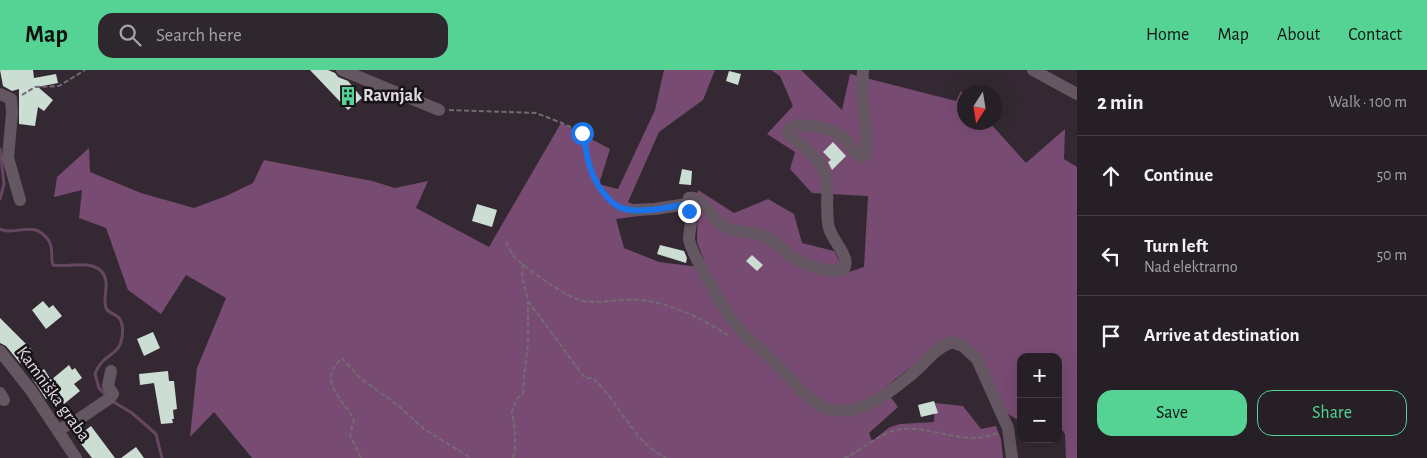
<!DOCTYPE html>
<meta charset="utf-8">
<style>
body{margin:0;font-family:"Alegreya Sans",sans-serif;background:#2f272e;color:#f1f3f6}
.controls{position:absolute;right:15px;bottom:15px;display:grid;overflow:hidden;border-radius:10px;box-shadow:0 5px 20px #0002}
.controls button{width:45px;height:45px;display:grid;place-items:center;padding:0;border:0;border-bottom:1px solid #433d43;background:#271f26;color:#f1f3f6;font:25px sans-serif}
.compass{position:absolute;left:957px;top:15px;width:45px;height:45px;border-radius:50%;background:#271f26;box-shadow:0 5px 20px #0002;rotate:192deg}
.stop{position:absolute;width:15px;height:15px;margin:-11px;border:4px solid #1a73e8;border-radius:50%;background:#fff}
.stop.end{background:#1a73e8;border-color:#fff;box-shadow:0 1px 5px #0008}
.list{margin:0;padding:0;list-style:none}
h2{display:flex;justify-content:space-between;align-items:center;height:65px;margin:0;padding:0 20px;font-size:21px}
h2 small{font-size:16px;font-weight:400;color:#a4a2a7}
.list li{display:grid;grid-template-columns:32px 1fr auto;gap:15px;align-items:center;box-sizing:border-box;height:80px;padding:0 20px;border-top:1px solid #433d43}
.list b{display:block;font-size:19px;white-space:nowrap}
.list p{margin:0;font-size:16px;white-space:nowrap;color:#a4a2a7}
.list em{font-size:16px;font-style:normal;color:#a4a2a7}
.actions{display:flex;gap:10px;padding:15px 20px}
.actions a{flex:1;padding:11px 0;border:1px solid #54d395;border-radius:15px;text-align:center;font-size:18px;color:#54d395}
.actions .main{background:#54d395;color:#111}
.icon{flex:none;width:28px;height:28px;fill:none;stroke:currentColor;stroke-width:2;stroke-linecap:round;stroke-linejoin:round}
.map{position:relative;flex:none;width:1077px;height:388px;overflow:hidden}
header{display:flex;align-items:center;gap:30px;box-sizing:border-box;height:70px;padding:0 25px;background:#54d395;color:#111}
header strong{font-size:24px}
nav{display:flex;gap:28px;margin-inline-start:auto;font-size:18px}
.search{width:350px;height:45px;background:#2f272e;display:flex;align-items:center;gap:12px;box-sizing:border-box;padding:0 18px;border-radius:15px;color:#a4a2a7;font-size:19px}
main{display:flex}
aside{flex:1;background:#271f26}
.map>svg:first-child{display:block}
</style>
<header>
<strong>Map</strong>
<div class="search"><svg class="icon" aria-label="search" viewBox="0 0 24 24"><circle cx="10" cy="10" r="6"/><path d="M15 15l6 6"/></svg>Search here</div>
<nav><a>Home</a><a>Map</a><a>About</a><a>Contact</a></nav>
</header>
<main>
<div class="map">
<svg width="1077" height="388" viewBox="0 0 1077 388">
<rect width="100%" height="100%" fill="#342932"/>
<path fill="#784b72" d="M664 0H715L703 30 659 62 628 132 654 144 616 149 624 178 659 192 707 198 697 172 698 120 734 143 768 129 794 144 802 173 834 181 846 203 864 197 868 126 812 123 790 99 795 82 767 64 793 36 780 6 771 0H801L842 40 850 4 956 31 961 21 964 24V52L990 53 1026 93 1065 59 1064 89 1077 97V388H1066L1065 364 1058 354V287H1021V349H1016L999 338 962 273 915 294 884 318 898 337 869 363 872 371 890 357 900 354 934 352 935 333 963 336 981 359 996 356 1001 369 1003 388H252L214 342 190 367 197 298 226 228 186 205 161 244 128 220 106 158 79 148 82 120 54 127 57 107 89 78 90 102 141 123 194 138 226 126 253 113 264 90 372 111 395 118 428 111 416 138 489 177 561 53 610 79 599 114 618 119 655 40Z"/>
<g fill="none" stroke-linecap="round" stroke-linejoin="round">
<path stroke="#654762" stroke-width="3" d="M0 79 4 114 0 129
M0 159C15 167 34 148 49 171 54 179 50 187 53 195 68 198 103 186 106 212 107 220 103 231 106 238 109 244 114 243 118 247 124 252 123 265 121 272 119 281 109 285 103 291 99 295 97 299 95 304L99 318 108 327
M112 331 132 343 156 364 162 388"/>
</g>
<path fill="#ccddd3" d="M0 0H33L34 8 56 4 58 13 38 17 53 30 44 41 38 37 35 56 19 54V19L12 21 3 16Z
M310 0H328L335 3 338 7 348 11 362 28 348 40Z
M729 1 741 4 738 15 726 11Z
M833 72 846 86 832 100 828 92 831 90 823 82Z
M682 99 692 101 691 115 679 114Z
M477 134 497 140 492 157 472 151Z
M660 175 684 181 687 188 686 193 657 184Z
M752 185 763 195 757 201 746 191Z
M43 231 49 238 53 235 62 246 46 259 32 240Z
M0 248 33 281 20 293 6 276 0 273Z
M153 262 160 278 144 286 137 269Z
M69 295 72 300 75 298 82 308 74 314 80 321 64 334 55 322 46 329 32 308 44 299 51 310Z
M168 301 169 311H174L177 339 173 340 174 349H172L173 353 161 354 154 313 140 315 139 304Z
M934 331 938 343 921 347 918 335Z
M91 356 115 388H92L78 370 80 369 79 365Z
M136 377 144 388H121Z"/>
<g fill="none" stroke-linecap="round" stroke-linejoin="round">
<path stroke="#746a72" stroke-width="2" stroke-dasharray="5 2.5" stroke-linecap="butt" d="M22 25 35 17 59 16 85 0
M449 40 536 43 562 53 583 63 589 97 600 120 621 137
M506 172C509 176 510 182 513 185 523 197 569 229 583 231 604 234 622 228 640 230 672 233 702 249 728 265
M523 194 522 206 528 231 585 308H593C620 333 632 371 666 388
M361 388 350 365 354 350C343 328 316 311 342 288L359 307 400 337 424 359 471 388
M513 388 515 380V360L512 342 516 330 523 323 524 305 528 274V232
M844 388 848 387C863 378 885 360 902 359 934 356 967 377 997 363"/>
<path stroke="#645762" stroke-width="12" d="M342 0 439 40
M863 0 862 21 867 75 865 85 862 87C853 84 852 76 846 70 833 58 807 52 790 57L788 62 791 67C802 75 814 83 821 96 832 115 824 138 829 158 833 172 851 187 844 199 828 204 807 196 793 187 782 180 774 169 761 165 747 161 732 163 720 154 708 145 705 126 689 128 687 137 691 142 691 150 691 157 689 163 689 169 691 184 726 243 737 256 748 270 763 280 775 293 799 316 814 346 852 340 869 338 898 316 911 305 926 293 933 279 952 272L963 276 977 289 1008 358 1012 388
M1033 0 1077 24
M0 24 11 29 12 43 8 88 20 130
M633 140 655 139 687 134
M0 281 30 319 76 388
M0 323 4 330
M58 360 79 349 110 328 113 324 108 316 111 301"/>
</g>
<g fill="none" stroke-linecap="round" stroke-linejoin="round">
<path stroke="#1a73e8" stroke-width="6" d="M582 63C586 74 586 86 590 97 594 111 606 130 619 137 635 145 670 137 687 134L689 141"/>
</g>
<defs>
<g id="building-bare" transform="scale(1.5)"><path d="M-4-6H4V6H1V3H-1V6H-4ZM-2.5-4.3h1.7v1.8h-1.7ZM.8-4.3h1.7v1.8H.8ZM-2.5-1h1.7V.8h-1.7ZM.8-1h1.7V.8H.8Z" fill="#54d395" stroke="#181318" stroke-width="2.5" paint-order="stroke"/></g>
</defs>
<g fill-rule="evenodd">
<use href="#building-bare" x="348" y="26"/>
</g>
<g text-anchor="middle" dominant-baseline="central" stroke-width="5" stroke-linejoin="round" paint-order="stroke">
<g font-size="18" font-weight="bold" fill="#e2dbe1" stroke="#181318" text-anchor="start">
<text x="363" y="26">Ravnjak</text>
</g>
<g font-size="18" fill="#e2dbe1" stroke="#181318">
<text transform="translate(53 324) rotate(54)">Kamniška graba</text>
</g>
</g>
</svg>
<div class="controls">
<button>+</button>
<button>−</button>
</div>
<svg class="compass" viewBox="-18 -18 36 36"><path d="M0-13l5 13h-10z" fill="#e53935"/><path d="M0 13l5-13h-10z" fill="#a4a2a7"/></svg>
<div class="stop" style="left:582px;top:63px"></div>
<div class="stop end" style="left:689px;top:141px"></div>
</div>
<aside>
<h2>2 min<small>Walk · 100 m</small></h2>
<ul class="list">
<li><svg class="icon" aria-label="ahead" viewBox="0 0 24 24"><path d="M12 20V5M6 11l6-6 6 6"/></svg><div><b>Continue</b></div><em>50 m</em></li>
<li><svg class="icon" aria-label="left" viewBox="0 0 24 24"><path d="M17 20v-9H6M10 6l-5 5 5 5"/></svg><div><b>Turn left</b><p>Nad elektrarno</p></div><em>50 m</em></li>
<li><svg class="icon" aria-label="arrive" viewBox="0 0 24 24"><path d="M6 21V4h12l-3 4 3 4H6"/></svg><div><b>Arrive at destination</b></div></li>
</ul>
<div class="actions"><a class="main">Save</a><a>Share</a></div>
</aside>
</main>
